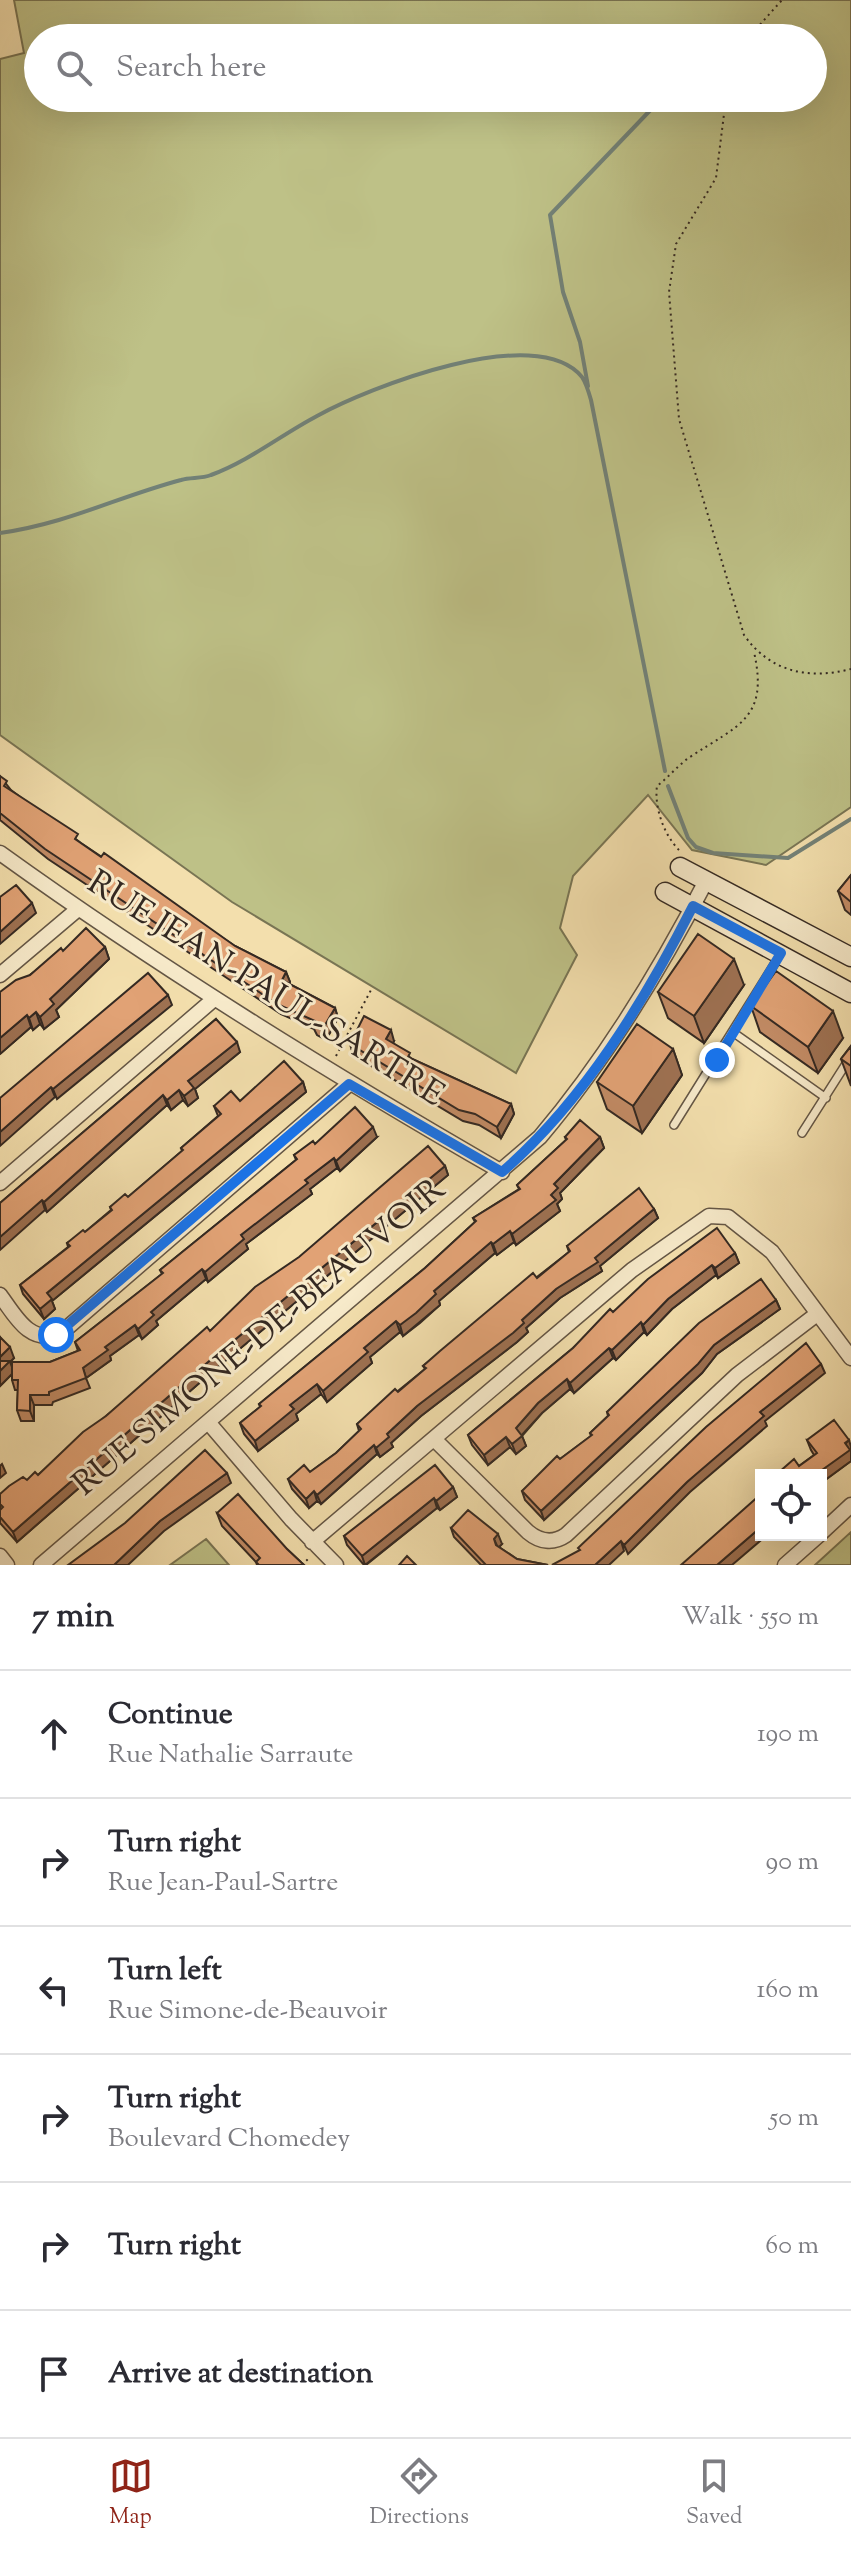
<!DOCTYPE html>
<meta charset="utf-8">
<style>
body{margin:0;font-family:"Sorts Mill Goudy",serif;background:#f2f2f3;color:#2b2b33}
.controls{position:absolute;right:24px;bottom:24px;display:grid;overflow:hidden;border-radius:0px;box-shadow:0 8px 32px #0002}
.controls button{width:72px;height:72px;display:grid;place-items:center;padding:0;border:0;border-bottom:2px solid #e1e1e2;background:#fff;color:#2b2b33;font:40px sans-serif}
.stop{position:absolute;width:24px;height:24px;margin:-18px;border:6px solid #1a73e8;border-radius:50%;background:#fff}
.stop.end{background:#1a73e8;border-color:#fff;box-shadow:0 2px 8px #0008}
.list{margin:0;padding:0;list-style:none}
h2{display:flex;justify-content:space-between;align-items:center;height:104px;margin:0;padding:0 32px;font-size:34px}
h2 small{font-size:26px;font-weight:400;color:#7c7c81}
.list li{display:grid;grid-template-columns:52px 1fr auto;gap:24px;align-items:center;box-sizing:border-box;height:128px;padding:0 32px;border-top:2px solid #e1e1e2}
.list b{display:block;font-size:30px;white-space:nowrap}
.list p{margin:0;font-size:26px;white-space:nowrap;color:#7c7c81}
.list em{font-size:26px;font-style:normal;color:#7c7c81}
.icon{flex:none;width:44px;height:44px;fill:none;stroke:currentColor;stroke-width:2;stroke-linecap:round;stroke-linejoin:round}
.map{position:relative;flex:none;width:851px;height:1565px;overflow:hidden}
.search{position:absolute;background:#fff;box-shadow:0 8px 32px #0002;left:24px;right:24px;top:24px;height:88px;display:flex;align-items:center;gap:20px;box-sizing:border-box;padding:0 28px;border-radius:44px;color:#7c7c81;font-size:30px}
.sheet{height:872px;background:#fff}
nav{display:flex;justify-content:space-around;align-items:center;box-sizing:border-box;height:112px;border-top:2px solid #e1e1e2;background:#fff;font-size:22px;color:#7c7c81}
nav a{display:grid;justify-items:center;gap:4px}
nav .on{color:#8f2418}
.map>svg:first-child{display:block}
</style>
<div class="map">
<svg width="851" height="1565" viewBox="0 0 851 1565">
<rect width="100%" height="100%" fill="#f3dfad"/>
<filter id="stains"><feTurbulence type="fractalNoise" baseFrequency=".0025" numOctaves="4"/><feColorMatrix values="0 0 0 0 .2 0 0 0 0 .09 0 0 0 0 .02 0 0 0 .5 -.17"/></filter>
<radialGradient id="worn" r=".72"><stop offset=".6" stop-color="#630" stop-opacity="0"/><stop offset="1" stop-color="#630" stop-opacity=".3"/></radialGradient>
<path fill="#bec187" stroke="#797554" stroke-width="2" fill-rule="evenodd" d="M14 0H851V807L766 865 692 850 648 795 573 876 560 928 577 955 516 1073 232 902 0 735V59L24 53ZM38 38H813V98H38Z
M851 1532V1565H815Z
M206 1539 229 1565H170Z"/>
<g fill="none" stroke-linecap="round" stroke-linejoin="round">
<path stroke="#728177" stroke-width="4" d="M588 386 580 342 563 292 550 215 662 98
M0 533C69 523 117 497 181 480 191 477 201 479 211 475 249 461 281 435 317 416 368 388 536 321 582 377 586 383 589 393 591 400L665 771
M668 786 688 838 696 847 713 853 788 858 851 819"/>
<g stroke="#645645" stroke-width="10">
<path id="lane" d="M734 1033 826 1098
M674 1125 780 955
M802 1133 851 1056"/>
</g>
<g stroke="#645645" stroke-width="17">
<path id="street" d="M0 853C161 969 330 1073 502 1172
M0 975 78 909
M0 1183 214 999
M0 1295C16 1317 29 1344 60 1334L349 1084
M208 1422 291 1519 336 1565
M434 1439 528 1532C540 1542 553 1544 566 1535L737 1375 817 1314
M821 1533 851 1505
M312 1542 632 1270 709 1216 728 1217 772 1252 851 1358
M0 1556 7 1565
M41 1565 540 1137C606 1059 659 972 706 881
M785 1565 819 1535"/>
</g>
<g stroke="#342922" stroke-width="21">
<path id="secondary" d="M680 867 851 957
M665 892 851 993"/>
</g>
<path stroke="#342922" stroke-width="2" stroke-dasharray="2 4" stroke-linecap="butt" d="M748 38 782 0
M726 98 716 178 676 244 669 292 679 419 744 635C770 672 809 680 851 669
M679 850C664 835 654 807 657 786 669 777 678 765 690 757 738 725 769 719 754 652
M336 1056 371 990
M302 1565 309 1558"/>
<use href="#lane" stroke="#f7eaca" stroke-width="7"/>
<use href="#street" stroke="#f7eaca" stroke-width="14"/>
<use href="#secondary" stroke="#f7eaca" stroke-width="18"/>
</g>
<path fill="#c28b65" stroke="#342922" stroke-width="2" d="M0 776 11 790 81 843 235 946 286 972 290 982 289 984 335 1008 338 1018 326 1040 317 1035 314 1029 281 1014 48 859 0 820Z
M851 875V915L845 910 838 891Z
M105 947 109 959 56 1010 59 1017 44 1029 40 1024 33 1030 31 1027 0 1054 30 975 63 951Z
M744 985 704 1043 668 1018 658 992Z
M751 1006 843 1038 818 1073 760 1032Z
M216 1019 240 1052 195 1089 198 1098 188 1106 183 1100 171 1110 167 1105 47 1212 45 1210 0 1203Z
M394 1041 393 1043 412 1059 511 1104 514 1114 501 1138 479 1125 463 1121 353 1055 350 1044Z
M851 1046V1086L841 1059Z
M673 1049 682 1075 642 1133 607 1109 597 1082Z
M303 1082 306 1092 52 1301 55 1309 44 1319 23 1294 20 1285 68 1247 67 1243 85 1232 111 1210 110 1207 128 1197 182 1151 181 1148 218 1116 214 1106 240 1101Z
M377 1137 340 1171 337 1168 310 1189 312 1194 246 1244 248 1249 208 1282 206 1279 156 1321 158 1325 142 1339 139 1335 110 1356 111 1360 86 1378 90 1388 53 1402 52 1405H34V1421H21L17 1410 18 1390H15L12 1380V1374L0 1386V1337L14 1358 10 1362 12 1367 50 1362 78 1351 75 1342 162 1274 160 1270 296 1160 294 1155 315 1144Z
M565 1137H600L604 1148 560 1193 562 1199 557 1204 560 1211 516 1245 514 1242 497 1255 495 1253 439 1301 440 1305 420 1323 403 1336 400 1332 370 1357 372 1363 327 1402 321 1394 296 1414 298 1420 258 1451 244 1434 240 1423 260 1407 259 1404 425 1268 475 1222 473 1218 519 1189 517 1185 566 1140Z
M445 1166 448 1175 212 1372 17 1542 0 1523V1494L38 1475 106 1416 210 1331Z
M654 1209 658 1218 600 1266 602 1271 560 1298 526 1328 528 1332 517 1342 421 1416 391 1443 393 1447 380 1457 377 1454 321 1504 317 1501 309 1508 292 1489 288 1479 310 1472 336 1453 359 1431 357 1424 425 1369 423 1366 569 1252 567 1246Z
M735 1253 739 1263 718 1278 716 1275 672 1309 647 1335 644 1332 616 1360 613 1358 574 1393 570 1389 542 1413 522 1436 526 1446 516 1454 510 1447 488 1465 472 1445 468 1435 573 1348 613 1312Z
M776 1300 780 1309 717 1354 702 1373 544 1520 525 1500 522 1491 560 1459 591 1436 590 1433 608 1416 607 1412Z
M807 1440 850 1452 851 1461 821 1483V1475H778V1473L799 1466 814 1455 811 1450Z
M453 1487 457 1497 440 1510 437 1508 366 1565H364L347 1545 344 1536Z
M217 1513 287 1549 304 1565H257L256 1562 222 1526Z
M451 1528 502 1544 499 1547 517 1559 548 1565H481L454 1537Z"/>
<path fill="#9e7152" stroke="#342922" stroke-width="2" d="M32 903 36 913 0 944V932Z
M105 947 109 959 56 1010 59 1017 44 1029 40 1017 50 999Z
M734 959 744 985 704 1043 694 1016Z
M286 972 290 982 286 990 282 980Z
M168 995 172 1005 57 1099 53 1089Z
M335 1008 338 1018 326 1040 322 1030Z
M833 1011 843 1038 818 1073 808 1047Z
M36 1012 40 1024 33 1030 29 1018Z
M27 1015 31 1027 0 1054V1038Z
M391 1030 394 1041 390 1050 386 1039Z
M237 1042 240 1052 195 1089 198 1098 188 1106 184 1096 188 1081Z
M673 1049 682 1075 642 1133 633 1106Z
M303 1082 306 1092 52 1301 55 1309 44 1319 40 1309 47 1293Z
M51 1087 55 1097 0 1146V1132Z
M179 1090 183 1100 171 1110 167 1100Z
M163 1095 167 1105 47 1212 44 1202Z
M511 1104 514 1114 501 1138 497 1127Z
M373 1127 377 1137 340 1171 336 1161Z
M600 1137 604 1148 560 1193 562 1199 557 1204 560 1211 516 1245 512 1234 551 1195 554 1184Z
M334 1158 337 1168 310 1189 312 1194 246 1244 248 1249 208 1282 205 1272 241 1235 305 1180Z
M445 1166 448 1175 212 1372 17 1542 13 1532 208 1362Z
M42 1200 45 1210 0 1250V1237Z
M654 1209 658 1218 600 1266 602 1271 560 1298 526 1328 528 1332 517 1342 421 1416 391 1443 393 1447 380 1457 376 1448 387 1434 417 1406 522 1320 556 1289Z
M510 1231 514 1242 497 1255 493 1244Z
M491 1242 495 1253 439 1301 440 1305 403 1336 400 1325 434 1291Z
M735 1253 739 1263 718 1278 715 1268Z
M712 1265 716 1275 672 1309 647 1335 643 1325 668 1299Z
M202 1269 206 1279 156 1321 158 1325 142 1339 138 1329 151 1312Z
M776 1300 780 1309 717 1354 702 1373 544 1520 541 1511 714 1345Z
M396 1321 400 1332 370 1357 372 1363 327 1402 323 1391 364 1348Z
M641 1322 644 1332 616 1360 612 1350Z
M135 1325 139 1335 110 1356 111 1360 86 1378 83 1368 105 1347Z
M10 1347 14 1358 10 1362 14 1372 0 1386V1357Z
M609 1348 613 1358 574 1393 570 1383Z
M821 1364 825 1373 765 1421 767 1426 690 1492 628 1554 624 1545 687 1482 760 1412Z
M567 1379 570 1389 542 1413 520 1437 522 1436 526 1446 516 1454 512 1444 516 1428 538 1403Z
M317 1384 321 1394 296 1414 298 1420 258 1451 255 1441 290 1405Z
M30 1395 34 1405V1421L30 1411Z
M506 1437 510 1447 488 1465 484 1455Z
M849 1440 851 1447V1461L821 1483V1475H815Z
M374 1445 377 1454 321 1504 317 1495Z
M2 1464 6 1473 0 1478V1466Z
M227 1473 231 1483 164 1531 128 1565H114L160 1521Z
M453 1487 457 1497 440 1510 436 1501Z
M314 1491 317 1501 309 1508 306 1499Z
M434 1498 437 1508 365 1565 362 1556Z
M761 1527V1535H767L732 1565H717Z
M498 1534 502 1544 498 1548 494 1539Z
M621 1541 624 1551 609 1565H595Z"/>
<path fill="#e1a275" stroke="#342922" stroke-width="2" d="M0 776 7 781 4 786 78 834 75 839 101 857 104 853 235 946 286 972 282 980 335 1008 322 1030 313 1025 315 1021 277 1004 45 849 0 813Z
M851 875V902L838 891Z
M16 885 32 903 0 932V897Z
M86 928 105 947 50 999 54 1004 40 1017 36 1012 29 1018 27 1015 0 1038V992L16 980 30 975 61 948 63 951Z
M698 934 734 959 694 1016 658 992Z
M776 971 833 1011 808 1047 751 1006Z
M148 973 168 995 53 1089 51 1087 0 1132V1098Z
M364 1016 391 1030 386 1039 410 1053 408 1057 511 1104 497 1127 475 1114 459 1110 350 1044Z
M216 1019 237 1042 188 1081 194 1088 184 1096 179 1090 167 1100 163 1095 44 1202 42 1200 0 1237V1203Z
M637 1024 673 1049 633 1106 597 1082Z
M851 1046V1066L841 1059Z
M284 1061 303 1082 47 1293 52 1299 40 1309 20 1285 70 1246 67 1243 83 1230 85 1232 112 1210 110 1207 125 1194 128 1197 183 1150 181 1148 221 1114 214 1106 231 1091 240 1101Z
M355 1107 373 1127 336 1161 334 1158 305 1180 308 1183 241 1235 244 1239 205 1272 202 1269 151 1312 154 1315 138 1329 135 1325 105 1347 108 1350 83 1368 86 1378 49 1392V1395H30V1411L17 1410 18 1380H12V1362H50L80 1350 75 1342 163 1273 160 1270 297 1159 294 1155 313 1141 315 1144Z
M580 1120 600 1137 554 1184 558 1188 551 1195 556 1200 512 1234 510 1231 493 1244 491 1242 434 1291 436 1294 416 1313 400 1325 396 1321 364 1348 368 1352 323 1391 317 1384 290 1405 294 1409 255 1441 240 1423 261 1406 259 1404 425 1268 476 1221 473 1218 520 1189 517 1185 567 1139 565 1137Z
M428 1146 445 1166 208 1362 13 1532 0 1517V1510L3 1507 0 1504V1494L9 1486 23 1477 27 1480 35 1472 38 1475 83 1432 106 1416 207 1327 210 1331 255 1287 299 1257Z
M639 1188 654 1209 595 1258 598 1262 556 1289 522 1320 524 1323 513 1333 417 1406 387 1434 389 1437 376 1448 374 1445 317 1495 314 1491 306 1499 288 1479 304 1465 310 1472 336 1453 361 1429 357 1424 395 1389 398 1392 426 1368 423 1366 440 1351 533 1273 537 1278 570 1251 567 1246Z
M717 1228 735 1253 715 1268 712 1265 668 1299 643 1325 641 1322 612 1350 609 1348 570 1383 567 1379 538 1403 516 1428 522 1436 512 1444 506 1437 484 1455 468 1435 573 1348 610 1309 613 1312 648 1279Z
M761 1279 776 1300 714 1345 698 1364 541 1511 522 1491 557 1456 560 1459 592 1435 590 1433 609 1415 607 1412 699 1323Z
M0 1337 10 1347 0 1357Z
M806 1343 821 1364 760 1412 764 1416 687 1482 624 1545 621 1541 595 1565H552L580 1550 578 1548 706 1427Z
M0 1361H10L0 1371Z
M834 1420 849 1440 845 1443 850 1450 815 1475H779L778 1473 794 1459 799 1466 817 1453 807 1440Z
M205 1450 227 1473 160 1521 114 1565H68L125 1523Z
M435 1465 453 1487 436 1501 434 1498 362 1556 344 1536Z
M238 1494 287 1549 304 1565H259L256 1562 260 1558 217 1513Z
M761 1494V1527L717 1565H681Z
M468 1510 498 1534 494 1539 496 1545 517 1559 548 1565H486L451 1528Z
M407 1556 416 1565H399Z"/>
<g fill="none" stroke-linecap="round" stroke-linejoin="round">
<path stroke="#1a73e8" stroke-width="10" d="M56 1335 349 1084 502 1172C584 1101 644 1002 693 906L781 953 717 1060"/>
</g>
<g text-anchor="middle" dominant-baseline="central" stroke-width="6" stroke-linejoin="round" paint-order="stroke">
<g font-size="34" fill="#342922" stroke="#f7eaca">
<text transform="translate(265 990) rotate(32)">RUE JEAN-PAUL-SARTRE</text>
<text transform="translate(260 1338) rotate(-40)">RUE SIMONE-DE-BEAUVOIR</text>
</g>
</g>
<rect width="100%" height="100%" filter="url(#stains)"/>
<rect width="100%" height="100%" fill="url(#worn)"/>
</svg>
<div class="controls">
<button><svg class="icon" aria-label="locate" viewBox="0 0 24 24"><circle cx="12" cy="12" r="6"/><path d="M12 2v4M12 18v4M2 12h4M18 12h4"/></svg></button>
</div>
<div class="stop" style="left:56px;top:1335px"></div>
<div class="stop end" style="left:717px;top:1060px"></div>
<div class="search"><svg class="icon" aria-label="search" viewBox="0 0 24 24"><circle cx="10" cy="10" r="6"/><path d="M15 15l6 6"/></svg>Search here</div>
</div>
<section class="sheet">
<h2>7 min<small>Walk · 550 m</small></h2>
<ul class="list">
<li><svg class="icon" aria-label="ahead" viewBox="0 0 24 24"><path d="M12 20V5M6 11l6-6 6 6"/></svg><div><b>Continue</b><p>Rue Nathalie Sarraute</p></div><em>190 m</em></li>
<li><svg class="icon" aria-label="right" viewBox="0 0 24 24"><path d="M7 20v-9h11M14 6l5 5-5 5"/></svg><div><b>Turn right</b><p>Rue Jean-Paul-Sartre</p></div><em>90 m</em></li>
<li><svg class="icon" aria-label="left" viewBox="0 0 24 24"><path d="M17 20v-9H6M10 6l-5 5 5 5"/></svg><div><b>Turn left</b><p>Rue Simone-de-Beauvoir</p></div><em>160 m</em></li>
<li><svg class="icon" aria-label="right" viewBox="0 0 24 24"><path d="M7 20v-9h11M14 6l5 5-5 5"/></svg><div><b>Turn right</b><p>Boulevard Chomedey</p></div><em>50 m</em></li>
<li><svg class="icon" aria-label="right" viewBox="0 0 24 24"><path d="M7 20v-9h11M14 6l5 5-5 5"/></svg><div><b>Turn right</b></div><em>60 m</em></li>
<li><svg class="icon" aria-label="arrive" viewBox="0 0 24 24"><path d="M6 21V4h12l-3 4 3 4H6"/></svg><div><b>Arrive at destination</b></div></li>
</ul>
</section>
<nav>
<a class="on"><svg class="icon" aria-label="map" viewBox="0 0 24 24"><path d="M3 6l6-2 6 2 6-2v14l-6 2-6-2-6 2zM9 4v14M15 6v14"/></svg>Map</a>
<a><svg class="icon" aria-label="directions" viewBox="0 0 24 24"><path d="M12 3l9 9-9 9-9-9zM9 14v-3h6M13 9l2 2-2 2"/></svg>Directions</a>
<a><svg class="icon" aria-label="saved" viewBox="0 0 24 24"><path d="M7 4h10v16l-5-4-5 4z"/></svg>Saved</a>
</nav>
